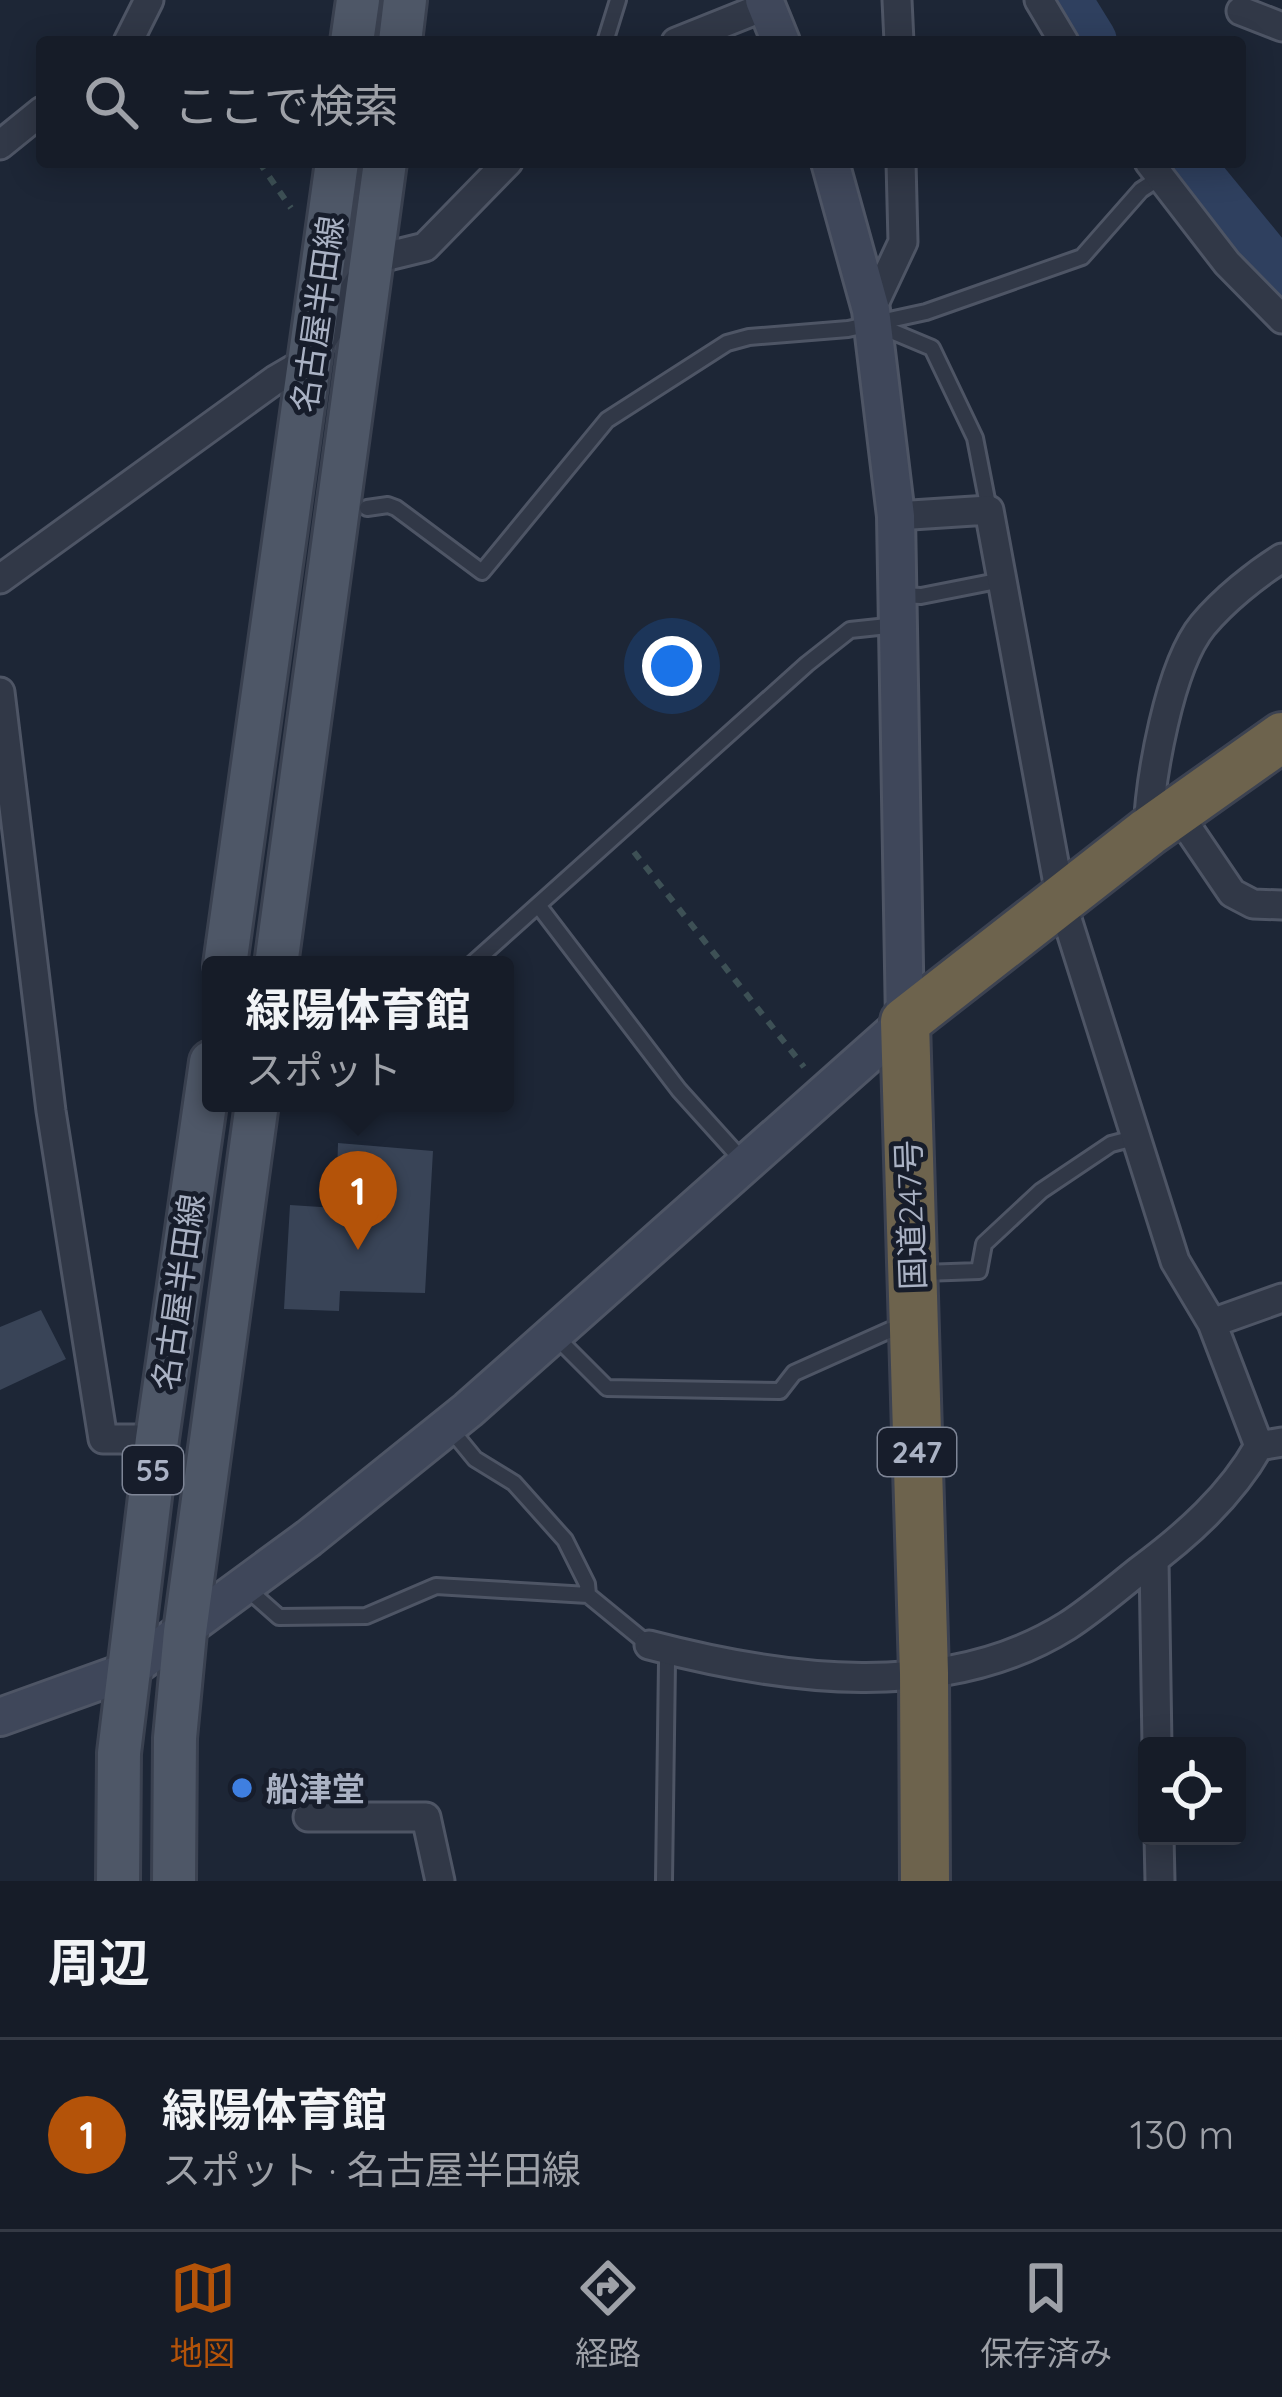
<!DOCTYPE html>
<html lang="ja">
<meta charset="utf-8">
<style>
body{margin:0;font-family:Quicksand,"Noto Sans JP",sans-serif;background:#232934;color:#f1f3f6}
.controls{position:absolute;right:36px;bottom:36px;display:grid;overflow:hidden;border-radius:12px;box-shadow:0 6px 30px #0003}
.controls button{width:108px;height:108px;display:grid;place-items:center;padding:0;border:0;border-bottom:3px solid #353a45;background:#161c28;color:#f1f3f6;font:60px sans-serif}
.you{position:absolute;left:672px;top:666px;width:42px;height:42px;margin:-30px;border:9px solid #fff;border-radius:50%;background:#1a73e8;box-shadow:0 0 0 18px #1a73e833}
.badge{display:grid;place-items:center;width:78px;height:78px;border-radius:50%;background:#b45309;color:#fff;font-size:39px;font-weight:700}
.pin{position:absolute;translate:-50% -99px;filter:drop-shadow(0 3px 6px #0008)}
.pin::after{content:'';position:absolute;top:63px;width:42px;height:36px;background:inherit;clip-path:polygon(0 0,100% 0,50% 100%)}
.popup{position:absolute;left:202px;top:956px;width:312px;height:156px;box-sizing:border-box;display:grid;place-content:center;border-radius:12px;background:#161c28;filter:drop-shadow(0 3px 9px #0005);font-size:39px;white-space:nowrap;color:#9ea1a8}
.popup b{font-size:45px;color:#f1f3f6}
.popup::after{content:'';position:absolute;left:50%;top:100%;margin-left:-24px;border:24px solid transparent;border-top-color:#161c28}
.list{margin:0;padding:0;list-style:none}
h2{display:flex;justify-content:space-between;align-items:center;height:156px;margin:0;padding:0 48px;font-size:51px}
h2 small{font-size:39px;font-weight:400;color:#9ea1a8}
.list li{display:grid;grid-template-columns:78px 1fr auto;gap:36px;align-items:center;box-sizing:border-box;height:192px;padding:0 48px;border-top:3px solid #353a45}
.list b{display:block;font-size:45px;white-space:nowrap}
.list p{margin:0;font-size:39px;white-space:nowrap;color:#9ea1a8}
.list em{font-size:39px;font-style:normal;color:#9ea1a8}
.icon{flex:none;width:66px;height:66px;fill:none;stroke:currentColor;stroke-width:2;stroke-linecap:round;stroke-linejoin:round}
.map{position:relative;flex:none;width:1282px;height:1881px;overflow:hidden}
.search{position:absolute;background:#161c28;box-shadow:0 6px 30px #0003;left:36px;right:36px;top:36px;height:132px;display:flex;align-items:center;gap:30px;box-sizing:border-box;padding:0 42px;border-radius:12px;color:#9ea1a8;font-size:45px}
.sheet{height:348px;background:#161c28}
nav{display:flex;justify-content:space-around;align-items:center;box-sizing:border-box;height:168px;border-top:3px solid #353a45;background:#161c28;font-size:33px;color:#9ea1a8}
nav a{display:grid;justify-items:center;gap:6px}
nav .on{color:#b45309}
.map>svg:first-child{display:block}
</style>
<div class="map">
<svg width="1282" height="1881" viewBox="0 0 1282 1881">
<rect width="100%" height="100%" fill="#1d2636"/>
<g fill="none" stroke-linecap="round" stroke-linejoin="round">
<path stroke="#2f405f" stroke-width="60" d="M1061 0 1087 42
M1181 162 1282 285"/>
</g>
<path fill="#394457" d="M338 1143 433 1151 425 1293 340 1291 339 1311 284 1309 290 1205 336 1208Z
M41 1310 66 1359 0 1390V1327Z"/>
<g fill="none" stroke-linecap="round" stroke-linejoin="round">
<g stroke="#4e5565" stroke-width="20">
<path id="lane" d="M605 42 618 0
M877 325 932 348 975 438 989 510
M367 508 388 505 396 508 482 572 607 420 727 343 749 337 848 329 926 312 1082 257 1141 190 1161 177
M901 595 921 596 1002 580
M538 905 679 1090 743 1161
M471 965 807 664 850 630 897 625
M923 1273 979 1271 984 1244 1041 1191 1111 1144 1134 1138
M554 1335 607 1388 780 1391 794 1373 890 1330H905
M448 1426 475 1459 514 1483 565 1540 587 1584 588 1595
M245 1587 279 1617 366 1616 436 1586 588 1595 649 1645
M664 1881 667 1662 671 1650"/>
</g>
<g stroke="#4e5565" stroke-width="33">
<path id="street" d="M897 0 899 42
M1039 0 1064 42
M1241 11 1282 27
M128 42 149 0
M676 42 766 6
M0 145 42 111
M1149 162 1227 263 1282 319
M871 310 903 242 901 162
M896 516 989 510 1061 900 1175 1261 1212 1323 1259 1446
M0 579 275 380 311 359 372 260 425 247 508 162
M0 692 51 1111 103 1439H157
M1177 812 1232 893 1253 904 1282 905
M1148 832C1150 779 1169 666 1203 625 1224 600 1255 575 1282 558
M1212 1323 1282 1298
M1154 1560 1157 1746
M649 1645C782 1680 944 1703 1067 1626 1092 1610 1116 1589 1140 1570 1186 1536 1231 1496 1259 1446L1282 1442
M308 1817H426L440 1881
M1159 1836 1160 1881"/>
</g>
<g stroke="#4e5565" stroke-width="42">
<path id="secondary" d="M764 0 781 42
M0 1717 128 1671 309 1538 468 1410 905 1022 896 516 871 310 830 162"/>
</g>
<g stroke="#3a4150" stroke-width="48">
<path id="primary" d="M352 42 358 0
M400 42 405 0
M225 965 337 162
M276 965 385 162
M118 1881 119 1753 157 1439 211 1062
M174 1881 175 1738 185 1632 257 1103"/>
</g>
<g stroke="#3c4251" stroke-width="54">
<path id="highway" d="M925 1881 924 1673 905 1022 1148 832 1282 737"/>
</g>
<path stroke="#3d5055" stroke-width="6" stroke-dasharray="9 9" stroke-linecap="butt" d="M259 162 291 208
M634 852 804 1067"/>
<use href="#lane" stroke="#313847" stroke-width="14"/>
<use href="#street" stroke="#313847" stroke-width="27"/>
<use href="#secondary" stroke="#3f475a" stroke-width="36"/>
<use href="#primary" stroke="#4e5767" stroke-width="42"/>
<use href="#highway" stroke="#6d634d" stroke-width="48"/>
</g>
<circle fill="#3f7fe0" stroke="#171d2b" stroke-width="4.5" cx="242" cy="1788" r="12"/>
<g text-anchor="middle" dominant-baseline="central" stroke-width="10" stroke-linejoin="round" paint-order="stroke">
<g fill="#171d2b" stroke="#7e8596" stroke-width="3">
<rect x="878" y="1428" width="78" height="48" rx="9"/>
<rect x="123" y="1446" width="60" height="48" rx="9"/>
</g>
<g font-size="30" font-weight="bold" fill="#aab2c4">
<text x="917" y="1452">247</text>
<text x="153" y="1470">55</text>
</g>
<g font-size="33" fill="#aab2c4" stroke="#171d2b">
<text transform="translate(317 314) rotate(-82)">名古屋半田線</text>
<text transform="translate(910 1215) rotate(-92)">国道247号</text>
<text transform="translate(178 1292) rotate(-82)">名古屋半田線</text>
</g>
<g font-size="33" font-weight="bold" fill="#aab2c4" stroke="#171d2b" text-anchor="start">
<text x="266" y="1788">船津堂</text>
</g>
</g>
</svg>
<div class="controls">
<button><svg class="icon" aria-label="locate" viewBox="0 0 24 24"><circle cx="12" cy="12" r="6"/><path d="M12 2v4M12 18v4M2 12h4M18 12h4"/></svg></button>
</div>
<div class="you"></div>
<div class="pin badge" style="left:358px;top:1250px">1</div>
<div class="popup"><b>緑陽体育館</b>スポット</div>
<div class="search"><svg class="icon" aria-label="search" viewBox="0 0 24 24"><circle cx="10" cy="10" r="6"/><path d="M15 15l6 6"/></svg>ここで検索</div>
</div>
<section class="sheet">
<h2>周辺<small></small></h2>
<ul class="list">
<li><span class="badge">1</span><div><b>緑陽体育館</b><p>スポット · 名古屋半田線</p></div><em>130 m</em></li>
</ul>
</section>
<nav>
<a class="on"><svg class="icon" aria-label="map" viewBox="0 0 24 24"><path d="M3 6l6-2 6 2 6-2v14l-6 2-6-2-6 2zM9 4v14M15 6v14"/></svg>地図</a>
<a><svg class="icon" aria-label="directions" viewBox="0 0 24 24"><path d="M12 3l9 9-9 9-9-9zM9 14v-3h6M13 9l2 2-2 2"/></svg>経路</a>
<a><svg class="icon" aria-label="saved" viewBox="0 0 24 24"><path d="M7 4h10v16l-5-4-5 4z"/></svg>保存済み</a>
</nav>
